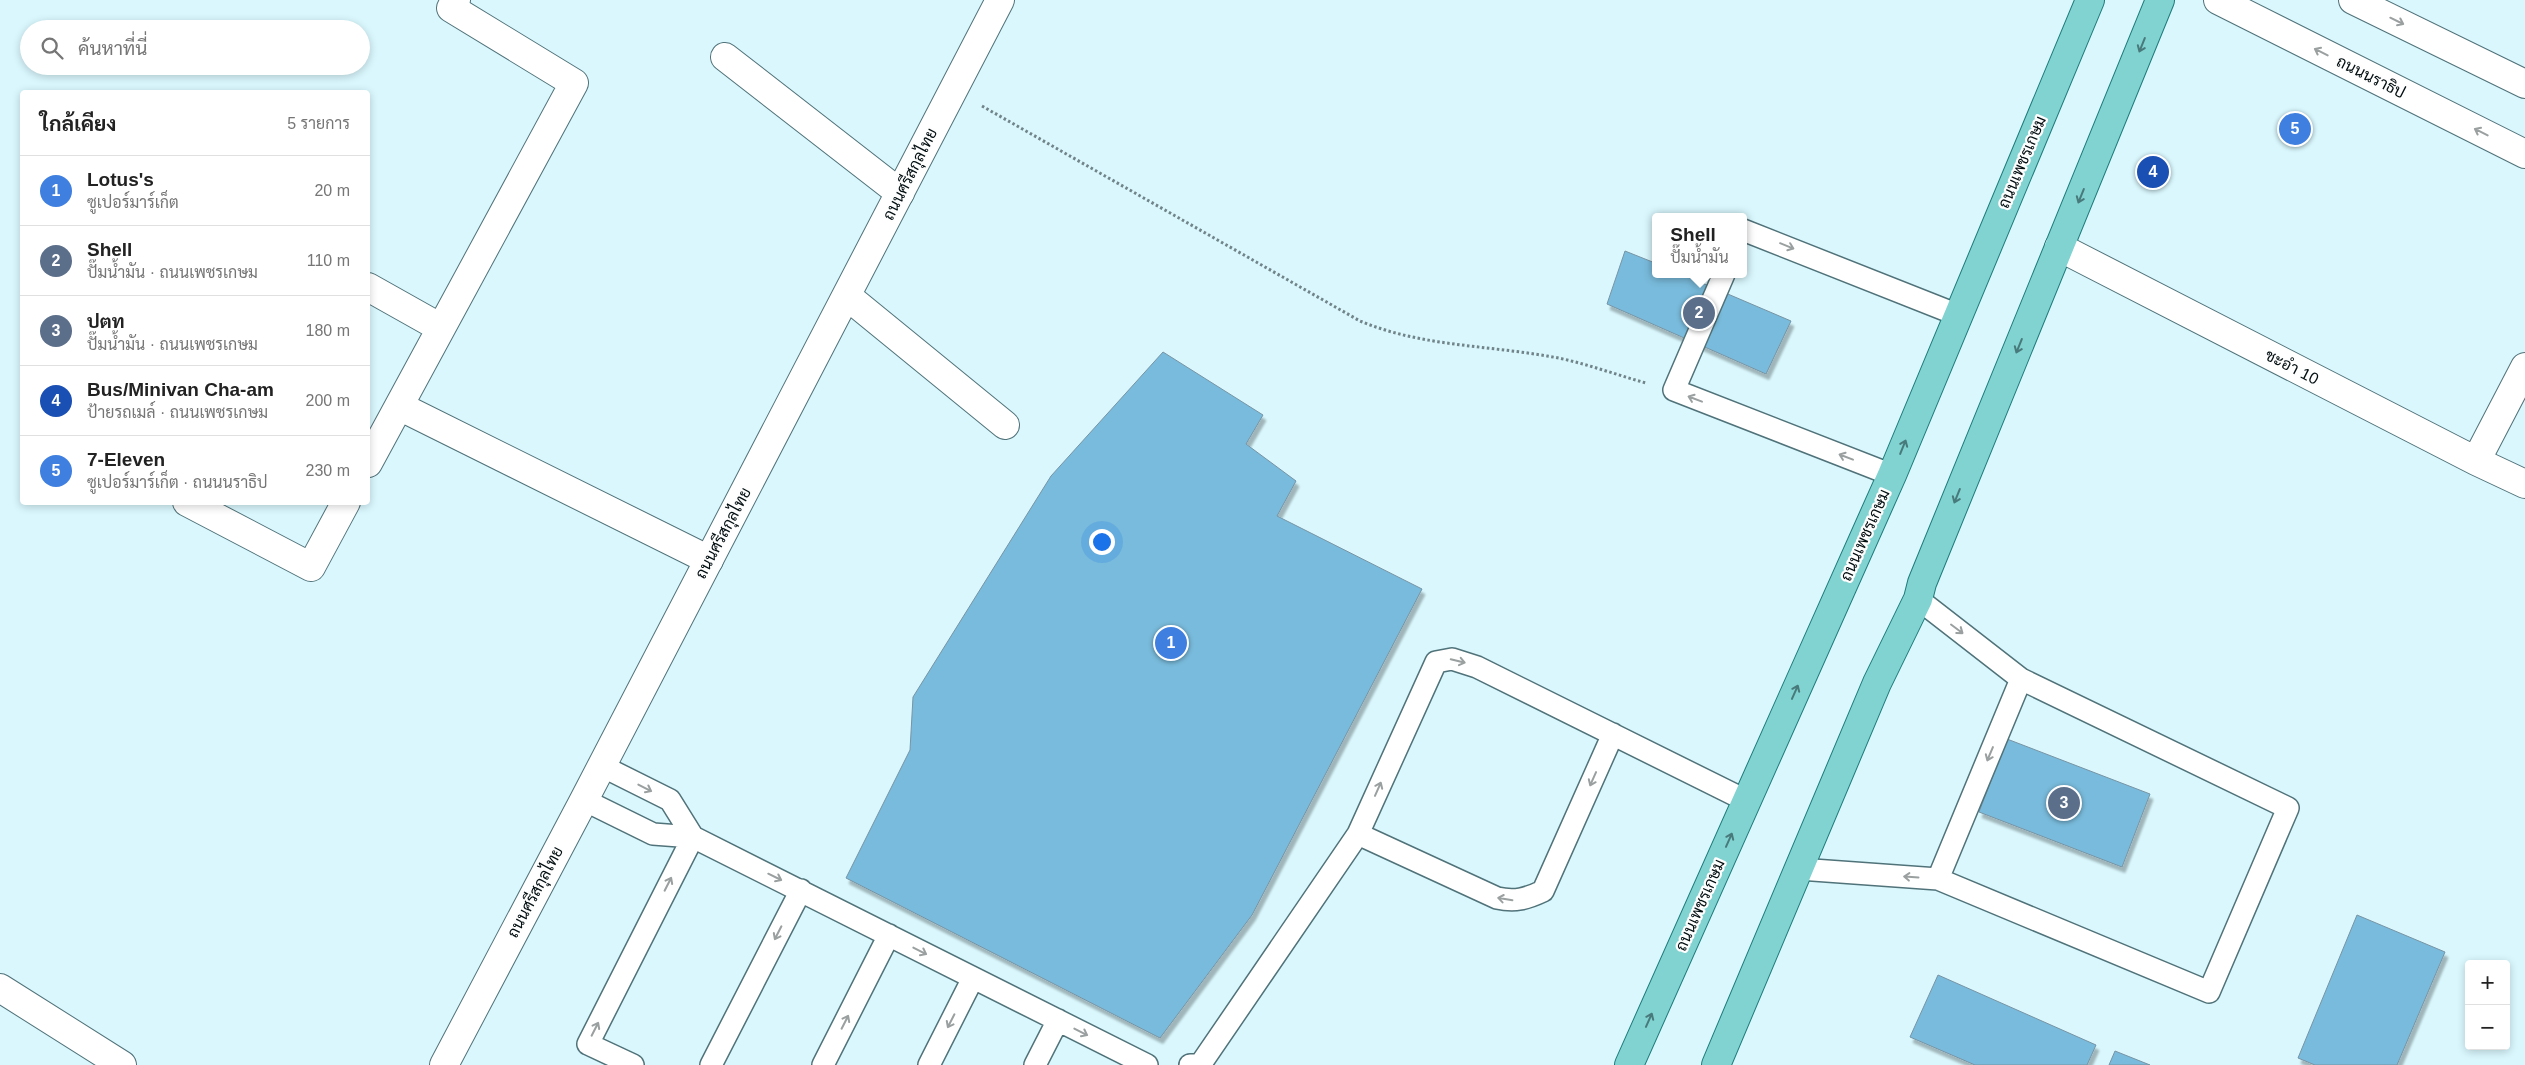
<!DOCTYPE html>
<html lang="th">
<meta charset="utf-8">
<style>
body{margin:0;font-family:Helvetica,Sarabun,sans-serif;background:#f2f2f2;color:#222}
.controls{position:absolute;right:15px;bottom:15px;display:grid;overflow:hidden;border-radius:5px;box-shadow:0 2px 8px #0003}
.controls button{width:45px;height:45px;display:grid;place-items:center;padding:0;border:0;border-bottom:1px solid #e0e0e0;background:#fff;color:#222;font:25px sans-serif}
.you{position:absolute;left:1101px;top:541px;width:18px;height:18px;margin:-12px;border:4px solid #fff;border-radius:50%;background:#1a73e8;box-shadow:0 0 0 8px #1a73e833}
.badge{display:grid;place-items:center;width:32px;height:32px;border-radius:50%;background:#8d45b8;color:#fff;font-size:16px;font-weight:700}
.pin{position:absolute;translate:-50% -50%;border:2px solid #fff;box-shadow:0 1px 5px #0006}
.popup{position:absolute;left:1652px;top:213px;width:95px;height:65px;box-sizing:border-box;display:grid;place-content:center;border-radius:5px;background:#fff;filter:drop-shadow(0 1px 4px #0005);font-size:16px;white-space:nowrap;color:#767676}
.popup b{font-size:19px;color:#222}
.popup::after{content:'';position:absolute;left:50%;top:100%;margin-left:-10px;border:10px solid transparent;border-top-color:#fff}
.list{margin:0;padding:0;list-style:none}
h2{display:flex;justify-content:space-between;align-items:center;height:65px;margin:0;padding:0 20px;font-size:21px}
h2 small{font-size:16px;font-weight:400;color:#767676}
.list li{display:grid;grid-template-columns:32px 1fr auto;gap:15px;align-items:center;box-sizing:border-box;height:70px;padding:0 20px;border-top:1px solid #e0e0e0}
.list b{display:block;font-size:19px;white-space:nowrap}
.list p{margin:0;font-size:16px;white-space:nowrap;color:#767676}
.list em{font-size:16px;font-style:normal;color:#767676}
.icon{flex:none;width:28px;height:28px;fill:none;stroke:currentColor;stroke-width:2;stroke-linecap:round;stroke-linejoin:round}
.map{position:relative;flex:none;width:2525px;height:1065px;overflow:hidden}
.search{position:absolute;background:#fff;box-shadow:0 2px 8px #0003;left:20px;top:20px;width:350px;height:55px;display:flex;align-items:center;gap:12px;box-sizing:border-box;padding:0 18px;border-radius:28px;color:#767676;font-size:19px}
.panel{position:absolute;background:#fff;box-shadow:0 2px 8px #0003;left:20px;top:90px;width:350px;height:415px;border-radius:5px}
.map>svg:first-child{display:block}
</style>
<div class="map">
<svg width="2525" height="1065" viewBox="0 0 2525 1065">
<defs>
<filter id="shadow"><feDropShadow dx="3" dy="5.5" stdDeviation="1" flood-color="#0004"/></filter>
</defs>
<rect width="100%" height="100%" fill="#d9f7fd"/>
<path fill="#79bbdc" stroke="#7794a4" filter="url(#shadow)" d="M1625 251 1655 263V274H1681L1791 321 1766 374 1607 304Z
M1163 352 1263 415 1246 444 1296 481 1277 516 1422 589 1252 915 1160 1038 846 878 910 750 913 697 1051 476Z
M2007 739 2150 794 2122 867 1979 812Z
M2357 915 2445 952 2397 1065H2315L2298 1058Z
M1938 975 2096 1045 2087 1065H1975L1910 1037Z
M2115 1051 2150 1065H2109Z"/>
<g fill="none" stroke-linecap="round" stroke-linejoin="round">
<g stroke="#507279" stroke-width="24">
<path id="service" d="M1743 230 1958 315
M1724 274 1674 390 1892 475
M602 766 670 800 693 837 1147 1065
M584 800 653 834 693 837 588 1044 633 1065
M1358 834 1497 898C1515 902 1526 899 1543 891L1613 734
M1799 869 1938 879 2021 679 1918 599
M1938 879 2209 992 2288 808 2021 679
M711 1065 801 890
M823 1065 889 935
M929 1065 973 978
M1035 1065 1058 1020
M1190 1065H1200L1358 834 1436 662 1452 659 1477 667 1747 801"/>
</g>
<g stroke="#507279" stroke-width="30">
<path id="minor" d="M725 57 900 193
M2059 247 2476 461 2525 484
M368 287 441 328
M847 296 1005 425
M399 406 709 560
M2476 461 2525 367
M368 463 574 83 451 8 456 0
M187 502 311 567 346 502
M0 988 122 1065"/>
</g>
<g stroke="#507279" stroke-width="30">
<path id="tertiary" d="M2218 0 2525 154
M2353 0 2525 84
M444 1065 584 800 1000 0"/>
</g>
<g stroke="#1d7b7a" stroke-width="30">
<path id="primary" d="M1629 1065 1892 475 2090 0
M1716 1065 1877 683 1918 599 1922 583 2160 0"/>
</g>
<path stroke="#708489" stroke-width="3" stroke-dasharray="2.5 2.5" stroke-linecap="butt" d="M982 106 1360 321C1420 346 1483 345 1547 356 1580 361 1613 374 1646 383"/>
<use href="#service" stroke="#fff" stroke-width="21"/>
<use href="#minor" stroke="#fff" stroke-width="28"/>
<use href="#tertiary" stroke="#fff" stroke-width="28"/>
<use href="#primary" stroke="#80d3d1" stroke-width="28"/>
</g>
<defs><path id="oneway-shaft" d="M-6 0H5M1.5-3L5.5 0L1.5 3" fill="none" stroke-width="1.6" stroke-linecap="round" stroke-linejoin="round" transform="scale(1.25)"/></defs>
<g stroke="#9a9fa0">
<use href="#oneway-shaft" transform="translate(2397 21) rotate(26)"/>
<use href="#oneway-shaft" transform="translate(2321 52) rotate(-153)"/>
<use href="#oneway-shaft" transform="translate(2481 132) rotate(-153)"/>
<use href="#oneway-shaft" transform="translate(1787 246) rotate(22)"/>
<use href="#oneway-shaft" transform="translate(1695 399) rotate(-159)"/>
<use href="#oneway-shaft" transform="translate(1846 457) rotate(-159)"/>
<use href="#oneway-shaft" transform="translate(1957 629) rotate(37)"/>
<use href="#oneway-shaft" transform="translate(1458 661) rotate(14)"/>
<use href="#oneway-shaft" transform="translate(1990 754) rotate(113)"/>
<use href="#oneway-shaft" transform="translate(1593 779) rotate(114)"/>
<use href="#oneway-shaft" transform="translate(645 788) rotate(27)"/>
<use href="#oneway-shaft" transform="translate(1378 789) rotate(-66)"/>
<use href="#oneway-shaft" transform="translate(775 877) rotate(26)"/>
<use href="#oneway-shaft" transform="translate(1911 877) rotate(-176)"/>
<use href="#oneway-shaft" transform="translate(668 884) rotate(-63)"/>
<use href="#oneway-shaft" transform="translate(1505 899) rotate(-171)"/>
<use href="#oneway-shaft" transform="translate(778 933) rotate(117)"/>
<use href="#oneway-shaft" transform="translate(920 951) rotate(27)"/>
<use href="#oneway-shaft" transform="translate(951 1021) rotate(117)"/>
<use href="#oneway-shaft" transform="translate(845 1022) rotate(-63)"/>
<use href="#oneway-shaft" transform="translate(595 1029) rotate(-63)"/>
<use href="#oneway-shaft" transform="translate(1081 1032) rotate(27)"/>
</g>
<g stroke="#487a7b">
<use href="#oneway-shaft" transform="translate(2142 45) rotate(112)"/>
<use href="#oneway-shaft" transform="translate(2081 196) rotate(112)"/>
<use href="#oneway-shaft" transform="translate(2019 346) rotate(112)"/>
<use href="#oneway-shaft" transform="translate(1903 447) rotate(-68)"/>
<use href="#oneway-shaft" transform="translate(1957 496) rotate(112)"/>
<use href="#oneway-shaft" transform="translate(1795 692) rotate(-66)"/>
<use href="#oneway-shaft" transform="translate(1729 840) rotate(-66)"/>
<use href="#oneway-shaft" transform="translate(1649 1020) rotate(-66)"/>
</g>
<g text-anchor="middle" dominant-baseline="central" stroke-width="4.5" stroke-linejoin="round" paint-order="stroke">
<g font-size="16" fill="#030e11" stroke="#fefefe">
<text transform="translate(2371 77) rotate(27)">ถนนนราธิป</text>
<text transform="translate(2022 162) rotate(-67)">ถนนเพชรเกษม</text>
<text transform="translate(910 174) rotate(-63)">ถนนศรีสกุลไทย</text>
<text transform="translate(2292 367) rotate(27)">ชะอำ 10</text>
<text transform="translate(723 533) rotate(-62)">ถนนศรีสกุลไทย</text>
<text transform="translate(1865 535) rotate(-66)">ถนนเพชรเกษม</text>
<text transform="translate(535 892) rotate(-62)">ถนนศรีสกุลไทย</text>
<text transform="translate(1700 905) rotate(-66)">ถนนเพชรเกษม</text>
</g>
</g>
</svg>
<div class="controls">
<button>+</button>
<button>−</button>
</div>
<div class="you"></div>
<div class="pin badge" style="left:1171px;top:643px;background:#3f7fe0">1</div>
<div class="pin badge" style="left:1699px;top:313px;background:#5c6f8a">2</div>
<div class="popup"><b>Shell</b>ปั๊มน้ำมัน</div>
<div class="pin badge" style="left:2064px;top:803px;background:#5c6f8a">3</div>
<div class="pin badge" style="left:2153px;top:172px;background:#1a4fb4">4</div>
<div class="pin badge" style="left:2295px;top:129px;background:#3f7fe0">5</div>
<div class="search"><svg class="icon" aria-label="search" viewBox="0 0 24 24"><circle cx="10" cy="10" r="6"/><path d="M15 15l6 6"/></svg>ค้นหาที่นี่</div>
<section class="panel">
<h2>ใกล้เคียง<small>5 รายการ</small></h2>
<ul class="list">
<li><span class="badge" style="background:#3f7fe0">1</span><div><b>Lotus's</b><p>ซูเปอร์มาร์เก็ต</p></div><em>20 m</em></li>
<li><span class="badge" style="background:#5c6f8a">2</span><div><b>Shell</b><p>ปั๊มน้ำมัน · ถนนเพชรเกษม</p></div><em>110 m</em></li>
<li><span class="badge" style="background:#5c6f8a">3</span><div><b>ปตท</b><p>ปั๊มน้ำมัน · ถนนเพชรเกษม</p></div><em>180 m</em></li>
<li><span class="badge" style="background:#1a4fb4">4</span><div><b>Bus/Minivan Cha-am</b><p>ป้ายรถเมล์ · ถนนเพชรเกษม</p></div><em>200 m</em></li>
<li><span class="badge" style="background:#3f7fe0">5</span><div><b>7-Eleven</b><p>ซูเปอร์มาร์เก็ต · ถนนนราธิป</p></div><em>230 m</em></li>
</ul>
</section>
</div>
